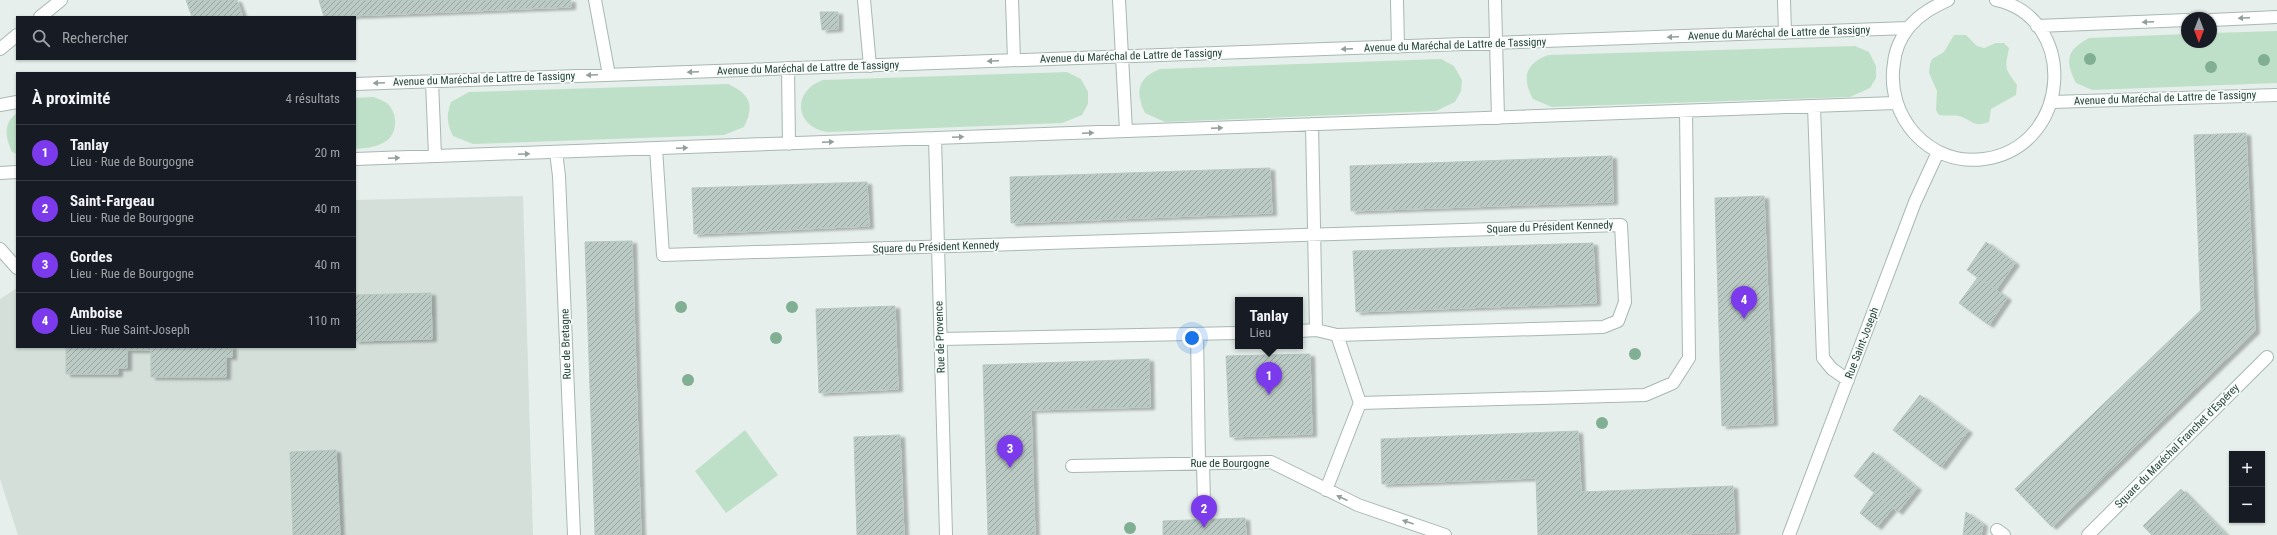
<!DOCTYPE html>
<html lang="fr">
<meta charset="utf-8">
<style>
body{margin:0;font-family:"Roboto Condensed",sans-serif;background:#242831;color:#f1f3f6}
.controls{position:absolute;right:12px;bottom:12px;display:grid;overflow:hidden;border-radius:0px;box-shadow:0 1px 3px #0004}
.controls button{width:36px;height:36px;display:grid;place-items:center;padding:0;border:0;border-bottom:1px solid #363941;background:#171b24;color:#f1f3f6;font:20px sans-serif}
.compass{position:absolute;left:2181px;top:12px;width:36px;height:36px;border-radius:50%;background:#171b24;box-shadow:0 1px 3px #0004;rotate:180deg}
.you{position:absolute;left:1192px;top:338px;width:14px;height:14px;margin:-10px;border:3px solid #fff;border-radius:50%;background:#1a73e8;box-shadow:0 0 0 6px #1a73e833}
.badge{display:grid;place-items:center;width:26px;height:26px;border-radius:50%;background:#7c3aed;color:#fff;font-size:13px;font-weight:700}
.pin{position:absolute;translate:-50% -33px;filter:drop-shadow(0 1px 2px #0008)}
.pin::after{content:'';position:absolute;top:21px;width:14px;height:12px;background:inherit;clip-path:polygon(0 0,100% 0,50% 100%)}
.popup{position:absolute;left:1235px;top:297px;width:68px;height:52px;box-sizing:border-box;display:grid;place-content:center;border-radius:0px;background:#171b24;filter:drop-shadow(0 1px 3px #0005);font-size:13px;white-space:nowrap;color:#9ea1a6}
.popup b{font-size:15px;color:#f1f3f6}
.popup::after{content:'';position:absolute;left:50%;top:100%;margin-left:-8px;border:8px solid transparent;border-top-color:#171b24}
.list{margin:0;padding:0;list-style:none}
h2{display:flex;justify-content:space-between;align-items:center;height:52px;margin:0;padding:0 16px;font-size:17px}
h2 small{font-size:13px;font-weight:400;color:#9ea1a6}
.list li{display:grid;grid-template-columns:26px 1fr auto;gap:12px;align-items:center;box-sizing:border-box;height:56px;padding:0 16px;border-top:1px solid #363941}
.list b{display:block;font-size:15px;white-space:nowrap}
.list p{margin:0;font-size:13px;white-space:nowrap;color:#9ea1a6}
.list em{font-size:13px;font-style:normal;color:#9ea1a6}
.icon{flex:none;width:22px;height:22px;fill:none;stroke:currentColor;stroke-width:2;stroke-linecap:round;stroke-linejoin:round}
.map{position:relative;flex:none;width:2277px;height:535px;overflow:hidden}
.search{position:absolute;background:#171b24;box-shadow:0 1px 3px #0004;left:16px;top:16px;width:340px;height:44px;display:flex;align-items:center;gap:10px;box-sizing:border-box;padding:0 14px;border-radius:0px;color:#9ea1a6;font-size:15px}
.panel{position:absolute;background:#171b24;box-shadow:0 1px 3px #0004;left:16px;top:72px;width:340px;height:276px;border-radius:0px}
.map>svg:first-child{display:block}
</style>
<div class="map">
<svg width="2277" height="535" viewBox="0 0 2277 535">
<defs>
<pattern id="building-hatch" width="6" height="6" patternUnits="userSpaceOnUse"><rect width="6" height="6" fill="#bbcac4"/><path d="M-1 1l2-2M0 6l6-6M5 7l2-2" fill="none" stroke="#98a6a0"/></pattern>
<filter id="shadow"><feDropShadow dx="4.5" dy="2.5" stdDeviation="1" flood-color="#0004"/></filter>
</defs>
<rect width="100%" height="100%" fill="#e6efeb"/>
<path fill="#d4dfda" d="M523 196 533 535H18L0 479V299L17 288V347H355V200Z"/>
<path fill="#bfe0c8" d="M2277 31V83L2092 90 2076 83C2065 61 2066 50 2089 38L2187 34V42H2211V33Z
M1954 35H1966L1977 46 1984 48 1996 43H2004L2009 48C2005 70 2004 67 2017 85L2016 95 1991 109 1989 122C1972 128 1973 120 1959 116 1952 115 1946 116 1939 115L1936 110 1937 91 1929 73 1930 64 1932 59 1944 52Z
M1855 46 1869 52 1876 66V78L1870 88 1850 97 1552 107 1533 99C1522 79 1524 64 1548 55Z
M1441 59 1454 66 1462 80 1461 91 1455 102 1436 111 1165 122 1145 113C1135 92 1137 78 1160 69Z
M1067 72 1081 79 1088 92V104L1082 115 1062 123 828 132C795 128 791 91 823 80Z
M728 84C750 94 755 105 744 127L724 135 473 144 453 136C447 124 446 115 451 102L469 92Z
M374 97C378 99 385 101 388 104 393 109 396 118 395 124 394 145 372 148 355 149V98Z
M17 113V154L12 152C5 137 3 123 17 113Z
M745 430 778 475 726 513 695 471Z"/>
<path fill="url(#building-hatch)" stroke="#b8c9c2" filter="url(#shadow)" d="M186 0H237L243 17H192Z
M319 0H571V7L324 17Z
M820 12H838V29L822 30Z
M2246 133 2255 331 2052 527 2015 489 2201 310 2194 135Z
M1612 156 1613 202 1351 211 1350 166Z
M1270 168 1272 213 1011 223 1010 177Z
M867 182 869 226 694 234 692 188Z
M1764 196 1773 423 1722 426 1715 198Z
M632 241 641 535H595L585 242Z
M1986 242 2015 263 1996 290 1967 270Z
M1593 243 1596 303 1356 312 1353 251Z
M1978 277 2007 298 1989 325 1959 303Z
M431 293 432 339 355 341V295Z
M895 306 898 389 819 393 816 309Z
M66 347H226V377H151V350H127V368H118V374H66Z
M226 347H232V357H226Z
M1310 354 1312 434 1230 437 1226 356Z
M1149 359 1150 407 1031 410 1035 535H988L983 365Z
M1920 395 1968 431 1941 467 1893 430Z
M1578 431 1581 492 1733 486 1735 532 1649 535H1538L1536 478 1382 484 1381 439Z
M900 435 904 535H857L854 437Z
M336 450 340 535H293L290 452Z
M1873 452 1912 484 1905 492 1910 497 1898 512 1854 476Z
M1912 484 1917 488 1910 497 1905 492Z
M2181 489 2226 535H2152L2143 526Z
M1874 493 1893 508 1877 527 1860 513Z
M1966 512 1983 524 1981 535H1963Z
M1245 518 1246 535H1163V521Z"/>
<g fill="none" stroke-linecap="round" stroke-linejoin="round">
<g stroke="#a8b8b2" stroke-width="14">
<path id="minor" d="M595 0 609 75
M864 0 870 66
M1012 0 1014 60
M1119 0 1126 131
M1397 0 1398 47
M1495 0 1498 118
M1784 0 1785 33
M1948 0C1933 7 1920 14 1909 27 1901 37 1895 51 1894 63 1885 116 1929 167 1984 159 2072 147 2079 18 1996 0
M40 17 61 0
M2211 20 2277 17
M2037 26 2187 20
M0 49 17 35
M788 68 789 144
M432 81 435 156
M355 84 1908 28
M2052 102 2277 95
M0 105 17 102
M1814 106 1823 358 1832 369 1848 380
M1312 124 1316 330
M935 138 946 535
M656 148 663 255 1621 225 1625 302 1618 321 1603 327 1337 335 1316 330 1300 331
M556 152 559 176 574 535
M355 159 1895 103
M0 173 17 172
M0 249 17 268
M1197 334 1199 463
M941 339 1238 333
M1360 403 1645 395 1673 383 1689 358 1686 111
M1203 463 1204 504
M1072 466 1271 462 1358 505 1445 535
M1326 490 1360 403 1337 335
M1997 530 2004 535
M1789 535 1915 202 1938 152
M2088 535 2267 357"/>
</g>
<use href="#minor" stroke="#fff" stroke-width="12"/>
</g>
<g fill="#80af93">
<circle cx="2090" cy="59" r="6"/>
<circle cx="2264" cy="60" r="6"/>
<circle cx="2211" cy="67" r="6"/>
<circle cx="681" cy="307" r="6"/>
<circle cx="792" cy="307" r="6"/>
<circle cx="776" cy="338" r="6"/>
<circle cx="1635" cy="354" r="6"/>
<circle cx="688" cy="380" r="6"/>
<circle cx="1602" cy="423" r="6"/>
<circle cx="1130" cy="528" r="6"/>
</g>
<defs><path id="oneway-solid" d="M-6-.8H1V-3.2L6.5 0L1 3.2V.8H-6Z"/></defs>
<g fill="#92a09c">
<use href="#oneway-solid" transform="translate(2244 18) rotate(178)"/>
<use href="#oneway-solid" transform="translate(2148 22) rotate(178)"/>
<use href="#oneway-solid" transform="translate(1673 37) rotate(178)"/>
<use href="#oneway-solid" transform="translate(1347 49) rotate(178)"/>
<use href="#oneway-solid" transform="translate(993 61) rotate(178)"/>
<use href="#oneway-solid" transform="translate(693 72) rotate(178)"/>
<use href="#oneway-solid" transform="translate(592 75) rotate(178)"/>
<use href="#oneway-solid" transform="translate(379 83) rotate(178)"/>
<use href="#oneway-solid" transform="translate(1217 128) rotate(-2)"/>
<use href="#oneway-solid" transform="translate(1088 133) rotate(-2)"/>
<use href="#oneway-solid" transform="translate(958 137) rotate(-2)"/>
<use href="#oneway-solid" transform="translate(828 142) rotate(-2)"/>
<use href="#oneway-solid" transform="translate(682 148) rotate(-2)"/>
<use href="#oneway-solid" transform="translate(524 154) rotate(-2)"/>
<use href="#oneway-solid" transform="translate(394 158) rotate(-2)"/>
<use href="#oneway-solid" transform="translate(1342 498) rotate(-156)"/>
<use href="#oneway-solid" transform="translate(1408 522) rotate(-161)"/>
</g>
<g text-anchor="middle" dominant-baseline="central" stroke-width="3.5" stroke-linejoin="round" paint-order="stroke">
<g font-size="11" fill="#24423a" stroke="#f7fbf9">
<text transform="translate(1779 33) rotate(-2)">Avenue du Maréchal de Lattre de Tassigny</text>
<text transform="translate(1455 45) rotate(-2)">Avenue du Maréchal de Lattre de Tassigny</text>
<text transform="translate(1131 56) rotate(-2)">Avenue du Maréchal de Lattre de Tassigny</text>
<text transform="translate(808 68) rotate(-2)">Avenue du Maréchal de Lattre de Tassigny</text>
<text transform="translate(484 79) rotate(-2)">Avenue du Maréchal de Lattre de Tassigny</text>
<text transform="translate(2165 98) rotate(-2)">Avenue du Maréchal de Lattre de Tassigny</text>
<text transform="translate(1550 227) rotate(-2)">Square du Président Kennedy</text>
<text transform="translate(936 247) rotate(-2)">Square du Président Kennedy</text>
<text transform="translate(940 337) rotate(-92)">Rue de Provence</text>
<text transform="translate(1862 343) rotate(-69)">Rue Saint-Joseph</text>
<text transform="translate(566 344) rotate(-92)">Rue de Bretagne</text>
<text transform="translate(2177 446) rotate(-45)">Square du Maréchal Franchet d'Espérey</text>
<text x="1230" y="463">Rue de Bourgogne</text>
</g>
</g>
</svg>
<div class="controls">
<button>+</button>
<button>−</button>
</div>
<svg class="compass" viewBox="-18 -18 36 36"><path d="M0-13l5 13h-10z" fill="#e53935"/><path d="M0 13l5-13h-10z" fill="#9ea1a6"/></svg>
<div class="you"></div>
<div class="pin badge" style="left:1269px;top:395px">1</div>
<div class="popup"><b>Tanlay</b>Lieu</div>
<div class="pin badge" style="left:1204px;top:528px">2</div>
<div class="pin badge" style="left:1010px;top:468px">3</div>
<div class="pin badge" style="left:1744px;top:319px">4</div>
<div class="search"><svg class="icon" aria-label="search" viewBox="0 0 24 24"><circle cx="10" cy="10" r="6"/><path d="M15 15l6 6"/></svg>Rechercher</div>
<section class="panel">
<h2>À proximité<small>4 résultats</small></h2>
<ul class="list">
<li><span class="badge">1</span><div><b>Tanlay</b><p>Lieu · Rue de Bourgogne</p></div><em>20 m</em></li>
<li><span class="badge">2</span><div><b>Saint-Fargeau</b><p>Lieu · Rue de Bourgogne</p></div><em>40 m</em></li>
<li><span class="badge">3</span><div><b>Gordes</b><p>Lieu · Rue de Bourgogne</p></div><em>40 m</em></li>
<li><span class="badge">4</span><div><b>Amboise</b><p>Lieu · Rue Saint-Joseph</p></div><em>110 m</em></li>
</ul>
</section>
</div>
